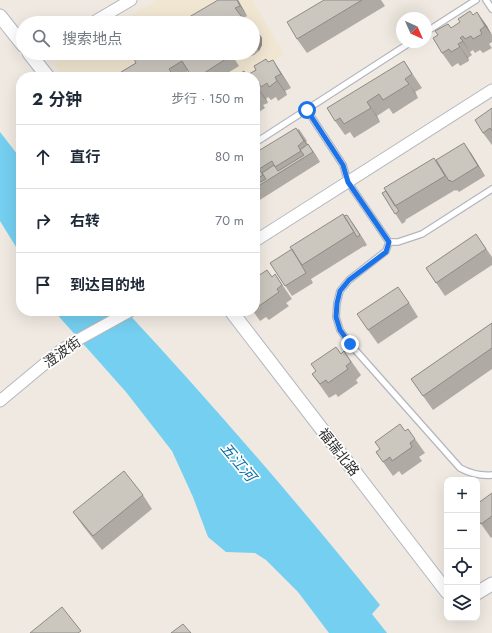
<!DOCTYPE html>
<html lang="zh">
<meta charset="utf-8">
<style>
body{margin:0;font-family:Jost,"Noto Sans SC",sans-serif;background:#f2f2f3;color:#1f2937}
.controls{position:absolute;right:12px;bottom:12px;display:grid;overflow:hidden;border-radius:8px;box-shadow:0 4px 16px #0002}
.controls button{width:36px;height:36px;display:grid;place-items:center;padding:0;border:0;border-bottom:1px solid #e0e1e3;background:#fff;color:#1f2937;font:20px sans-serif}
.compass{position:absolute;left:396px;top:12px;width:36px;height:36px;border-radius:50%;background:#fff;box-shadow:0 4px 16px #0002;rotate:135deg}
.stop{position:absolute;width:12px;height:12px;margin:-9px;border:3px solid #1a73e8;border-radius:50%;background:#fff}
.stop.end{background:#1a73e8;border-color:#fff;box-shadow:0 1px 4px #0008}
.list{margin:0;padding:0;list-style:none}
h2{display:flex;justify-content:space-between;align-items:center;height:52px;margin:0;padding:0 16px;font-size:17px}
h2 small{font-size:13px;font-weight:400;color:#747a83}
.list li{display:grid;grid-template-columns:26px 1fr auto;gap:12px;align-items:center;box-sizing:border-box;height:64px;padding:0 16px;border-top:1px solid #e0e1e3}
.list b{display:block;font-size:15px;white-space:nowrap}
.list em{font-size:13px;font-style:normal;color:#747a83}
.icon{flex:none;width:22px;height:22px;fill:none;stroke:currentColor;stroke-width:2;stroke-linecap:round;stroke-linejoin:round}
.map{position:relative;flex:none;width:492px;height:633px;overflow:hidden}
.search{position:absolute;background:#fff;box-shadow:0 4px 16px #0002;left:16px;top:16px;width:244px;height:44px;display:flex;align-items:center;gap:10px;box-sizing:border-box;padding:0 14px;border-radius:22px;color:#747a83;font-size:15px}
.panel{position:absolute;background:#fff;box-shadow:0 4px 16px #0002;left:16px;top:72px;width:244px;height:244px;border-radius:16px}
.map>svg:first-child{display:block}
</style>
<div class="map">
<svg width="492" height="633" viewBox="0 0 492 633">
<rect width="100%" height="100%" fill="#efe9e1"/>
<path fill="#f0e6d1" d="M157 0H252L284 54 251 77H63L54 64 72 53H253V23H120Z"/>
<path fill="#75cff0" d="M0 132 21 159V255L0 221Z
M54 311H126C214 406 299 504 380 605L372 614 387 633H329L298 592 266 560 255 553 226 552 208 537 193 497 172 451 126 392Z"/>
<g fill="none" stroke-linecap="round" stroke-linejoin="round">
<g stroke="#b4b7c1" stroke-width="8">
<path id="service" d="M486 0 492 9
M426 32 476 0
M307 110 343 165 348 182 389 242 386 251 349 280 340 291 337 303 336 317 340 330 350 344 460 468C471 474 480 476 492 475
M255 143 411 42
M389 242H398L422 234 492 189"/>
</g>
<g stroke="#b4b7c1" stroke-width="13">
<path id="minor" d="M92 23 131 0
M34 58 43 53
M255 241 492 90
M0 401 60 351 74 342 130 311"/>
</g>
<g stroke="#b4b7c1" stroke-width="15">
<path id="tertiary" d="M0 16 23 45
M29 53 48 77
M231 311 447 592
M477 593 492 584"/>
</g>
<use href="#service" stroke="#fff" stroke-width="5.5"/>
<use href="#minor" stroke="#fff" stroke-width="11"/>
<use href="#tertiary" stroke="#fff" stroke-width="13"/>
</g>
<path fill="#afaba4" d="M238 0 247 16 243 18 179 23Z
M324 0H381L385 6 307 53 297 39Z
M473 15 487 26 492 35V42L489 44 492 48 483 53 480 50 475 53 473 50 470 52 472 55 468 58 469 61 460 66 458 63 452 67 442 53 438 35 448 24 451 28Z
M253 24 262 38V45L259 51 254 55 248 57 239 55 237 53H253Z
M140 53H234L232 55 239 66 221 77H192L188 71 179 77H113L136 63Z
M273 60 291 88 285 91 287 95 278 101 276 97 271 100 268 97 266 99 268 103 263 105 265 108 256 114 255 112V77H235L244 71 247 75Z
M404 61 422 88 415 92 418 98 393 114 389 108 377 116 380 122 354 138 350 132 345 135 335 121Z
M492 108V145L483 133Z
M299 129 307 141 306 142 315 154 320 162 255 203V153Z
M471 153 485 176 459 192 457 190 456 191 455 190 405 220 406 221 402 224 382 193 437 161Z
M345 218 354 225 367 245 364 247V246L311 279 310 277 313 283 292 296 270 263Z
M476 234 492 257V265L445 296 426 268Z
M275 274 292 299 286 303 289 306 269 320 266 317 260 321 253 311H255V278L272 277Z
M408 301 418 317 378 344 368 330Z
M492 323V369L433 410 411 379Z
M344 351 361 375 356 380 358 383 338 397 336 394 329 398 312 374Z
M408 429 425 453 419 457 422 461 402 475 399 471 393 476 376 452Z
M492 493V537L491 538 477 518Z
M143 495 152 509 102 550 83 526 73 512Z"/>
<path fill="#8e8b86" d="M237 0H238L247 16 240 6Z
M477 12 487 26 492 36 485 26Z
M253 24 262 38V45L259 51 253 43Z
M460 38 470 52 472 55 463 41Z
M458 44 468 58 469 61 460 47Z
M273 60 291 88 281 74Z
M275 77 285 91 287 95 277 81Z
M405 79 415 92 418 98 409 84Z
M256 85 266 99 268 103 258 89Z
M367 102 377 116 380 122 371 108Z
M296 128 306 142 312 152 304 141Z
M464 143 471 153 485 176 478 166Z
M308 144 315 154 320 162 313 152Z
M347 215 354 225 367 245 360 235Z"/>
<path fill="#cbc7bf" stroke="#8e8b86" d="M218 0H237L240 6 235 8 241 16 251 21 252 23H179Z
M324 0H362L297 39 287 22Z
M470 11 473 15 477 12 485 26 480 30 482 34 473 39 471 36 465 39 463 36 460 38 463 41 458 44 460 47 451 52 449 49 442 53 433 38 438 35 435 31 448 24 451 28 460 22 458 19Z
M253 25 255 28V35L253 39Z
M140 53H231L232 55 198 77H192L182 61 169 69 174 77H113L136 63 133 57Z
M266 59 268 62 273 60 281 74 275 77 277 81 269 87 267 83 261 87 259 83 256 85 258 89 255 91V77H235L244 71 246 76 256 70 254 66Z
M404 61 412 74 405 79 409 84 383 100 379 94 367 102 371 108 344 124 340 118 335 121 327 108Z
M492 108V131L490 128 483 133 475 120Z
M296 128 304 141 298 146 301 151 275 167 272 161 259 169 263 175 255 180V153Z
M464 143 478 166 452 182 450 180 449 181 436 160Z
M308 144 313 152 255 188V185L266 179 262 173 274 165 278 171 304 155 300 150Z
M434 158 445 176 395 206 384 188Z
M386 191 399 211 395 214 382 193Z
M343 214 354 232 302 265 290 247Z
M347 215 360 235 357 237 344 216Z
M476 234 486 249 436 283 426 268Z
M292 249 306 273 285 286 270 263Z
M267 270 272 277 275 274 282 285 277 289 279 292 259 306 256 303 255 304V278Z
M398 287 409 303 368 330 357 314Z
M492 323V348L423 396 411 379Z
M336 347 341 354 344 351 351 362 346 366 348 369 328 383 326 380 320 384 312 374 316 371 311 364Z
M400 424 405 431 408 429 415 439 410 443 412 447 392 461 390 457 383 462 376 452 380 449 375 442Z
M124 471 143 495 93 536 73 512Z
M492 493V516L481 524 477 518V504Z
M62 607 81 631 78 633H30Z
M183 624 191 633H171Z"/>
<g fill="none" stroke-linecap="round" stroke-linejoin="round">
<path stroke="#1a73e8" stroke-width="5" d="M307 110 343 165 348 182 389 242 386 252 349 280 340 291 337 303 336 317 340 330 350 344"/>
</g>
<g text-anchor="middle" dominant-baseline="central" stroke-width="3.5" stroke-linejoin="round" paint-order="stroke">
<g font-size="14" fill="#2e2e2e" stroke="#fff">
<text transform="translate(62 352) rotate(-35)">澄波街</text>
<text transform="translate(339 452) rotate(52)">福瑞北路</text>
</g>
<g font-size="15" font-style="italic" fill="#0d6fa3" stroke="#fff">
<text transform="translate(238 462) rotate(50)">五江河</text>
</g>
</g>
</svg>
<div class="controls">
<button>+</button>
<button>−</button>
<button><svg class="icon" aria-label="locate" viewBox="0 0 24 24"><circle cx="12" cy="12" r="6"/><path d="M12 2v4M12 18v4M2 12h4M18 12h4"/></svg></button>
<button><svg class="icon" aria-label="layers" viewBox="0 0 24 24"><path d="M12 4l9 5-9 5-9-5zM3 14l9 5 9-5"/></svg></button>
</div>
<svg class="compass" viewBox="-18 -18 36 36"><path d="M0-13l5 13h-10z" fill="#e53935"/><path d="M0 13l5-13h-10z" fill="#747a83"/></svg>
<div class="stop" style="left:307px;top:110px"></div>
<div class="stop end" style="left:350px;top:344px"></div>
<div class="search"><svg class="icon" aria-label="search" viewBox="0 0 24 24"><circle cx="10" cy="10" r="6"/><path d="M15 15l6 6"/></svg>搜索地点</div>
<section class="panel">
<h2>2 分钟<small>步行 · 150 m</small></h2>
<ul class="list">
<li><svg class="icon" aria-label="ahead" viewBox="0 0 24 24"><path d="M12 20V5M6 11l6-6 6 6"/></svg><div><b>直行</b></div><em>80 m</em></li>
<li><svg class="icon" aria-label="right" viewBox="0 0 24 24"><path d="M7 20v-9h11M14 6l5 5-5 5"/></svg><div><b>右转</b></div><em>70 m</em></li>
<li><svg class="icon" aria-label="arrive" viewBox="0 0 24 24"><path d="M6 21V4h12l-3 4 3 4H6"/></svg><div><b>到达目的地</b></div></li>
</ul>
</section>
</div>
